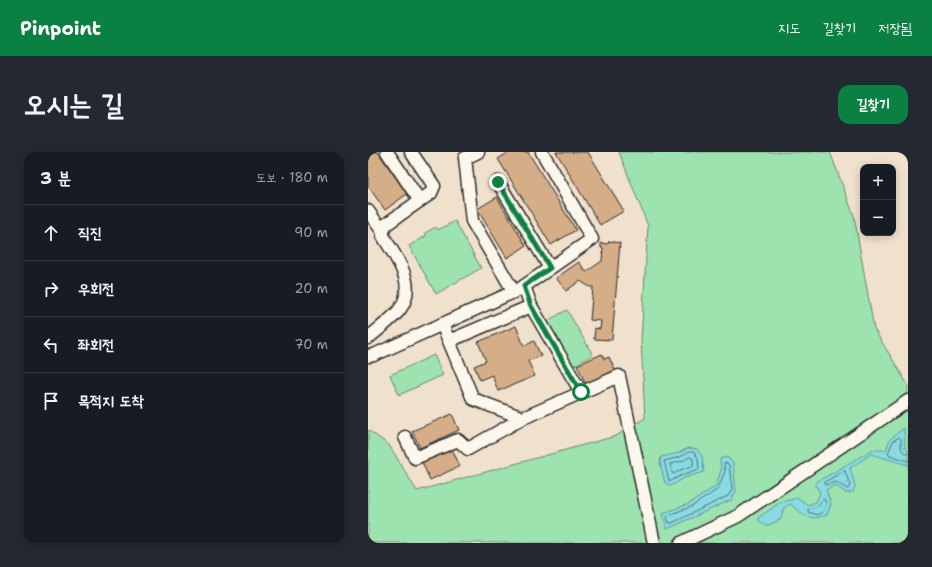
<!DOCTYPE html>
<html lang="ko">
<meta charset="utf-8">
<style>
body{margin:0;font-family:"Shantell Sans","Poor Story",sans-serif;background:#242831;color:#f1f3f6}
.controls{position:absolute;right:12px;top:12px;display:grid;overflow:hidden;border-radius:8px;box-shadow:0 2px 10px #0003}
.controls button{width:36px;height:36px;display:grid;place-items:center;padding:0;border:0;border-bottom:1px solid #363941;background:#171b24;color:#f1f3f6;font:20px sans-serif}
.stop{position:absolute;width:12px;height:12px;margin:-9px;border:3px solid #0b8043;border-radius:50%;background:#fff}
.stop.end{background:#0b8043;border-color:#fff;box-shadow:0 1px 4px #0008}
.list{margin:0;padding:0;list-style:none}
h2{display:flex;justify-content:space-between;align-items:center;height:52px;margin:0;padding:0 16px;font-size:17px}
h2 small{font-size:13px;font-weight:400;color:#9ea1a6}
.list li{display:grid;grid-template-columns:26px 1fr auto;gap:12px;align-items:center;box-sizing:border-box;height:56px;padding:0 16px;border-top:1px solid #363941}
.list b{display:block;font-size:15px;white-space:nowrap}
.list em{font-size:13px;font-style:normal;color:#9ea1a6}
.icon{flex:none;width:22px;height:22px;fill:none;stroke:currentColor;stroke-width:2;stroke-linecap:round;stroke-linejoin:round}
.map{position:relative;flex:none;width:540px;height:391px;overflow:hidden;border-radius:12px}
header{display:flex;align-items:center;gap:24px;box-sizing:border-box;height:56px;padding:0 20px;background:#0b8043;color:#fff}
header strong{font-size:19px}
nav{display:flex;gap:22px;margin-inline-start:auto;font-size:14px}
.intro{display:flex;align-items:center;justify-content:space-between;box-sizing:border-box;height:96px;padding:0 24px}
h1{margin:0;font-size:28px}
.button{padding:10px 18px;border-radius:12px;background:#0b8043;color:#fff;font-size:14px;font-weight:700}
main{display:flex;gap:24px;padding:0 24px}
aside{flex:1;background:#171b24;border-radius:12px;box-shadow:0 2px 10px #0003}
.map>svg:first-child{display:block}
</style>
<header>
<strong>Pinpoint</strong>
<nav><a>지도</a><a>길찾기</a><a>저장됨</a></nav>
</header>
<div class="intro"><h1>오시는 길</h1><a class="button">길찾기</a></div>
<main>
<aside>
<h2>3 분<small>도보 · 180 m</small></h2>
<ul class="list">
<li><svg class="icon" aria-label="ahead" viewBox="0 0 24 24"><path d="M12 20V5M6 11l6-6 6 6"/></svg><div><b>직진</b></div><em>90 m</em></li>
<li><svg class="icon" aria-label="right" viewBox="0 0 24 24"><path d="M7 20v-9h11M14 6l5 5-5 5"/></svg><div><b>우회전</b></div><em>20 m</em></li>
<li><svg class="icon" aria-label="left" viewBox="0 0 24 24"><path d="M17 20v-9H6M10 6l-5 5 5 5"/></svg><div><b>좌회전</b></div><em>70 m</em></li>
<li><svg class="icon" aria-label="arrive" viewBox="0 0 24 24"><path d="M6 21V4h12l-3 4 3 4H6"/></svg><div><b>목적지 도착</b></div></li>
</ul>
</aside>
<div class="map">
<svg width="540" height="391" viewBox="0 0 540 391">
<rect width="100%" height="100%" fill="#f0e1cd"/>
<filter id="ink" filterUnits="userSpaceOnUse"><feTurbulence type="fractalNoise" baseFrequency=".025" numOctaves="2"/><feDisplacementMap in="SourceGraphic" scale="8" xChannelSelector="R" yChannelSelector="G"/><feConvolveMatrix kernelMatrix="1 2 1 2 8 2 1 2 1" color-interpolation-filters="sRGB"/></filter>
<g filter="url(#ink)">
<path fill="#9de3b0" stroke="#64876e" d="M251 0H462L486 64 506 177 540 233V391H0V278L21 293 49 339 248 284 277 266 273 188 280 74Z
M87 69 113 116 68 142 41 94 58 84 57 81 68 75 70 78Z
M199 158 225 203 203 215 177 170Z
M66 203 75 223 31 243 22 223Z"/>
<path fill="#89dbe1" stroke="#639598" d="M536 276 537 296 540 299V313L503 302 482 316 487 334 485 340 478 341 467 333 458 338 463 352 459 363C441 370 436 363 422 352L416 356 412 368 398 374 391 369 390 366 414 349 423 348 429 345 440 353 448 350 452 341 447 331 504 298H518L522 287Z
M320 296 329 297 334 304 336 320 316 326 303 334 297 331 292 311 293 305 311 301Z
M359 305 365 311 368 339 363 348 299 377 295 361 321 352 348 334 353 318 352 307Z"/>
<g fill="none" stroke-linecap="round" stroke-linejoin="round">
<path stroke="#517174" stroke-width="1" d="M321 300H326L330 306 331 317 314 323 303 329H301L296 309 312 305Z
M540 302C532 301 533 293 533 287L531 285 525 289 520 301 522 303 540 309
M322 305 325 307V314L312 318 306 322 304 321 302 312 314 309Z
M358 311 361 313 364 338 360 344 304 371H301L299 365 300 363 323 355 350 337 357 319 356 312Z
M477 319 482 333 481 336 479 337 468 330 458 333 456 332 457 330Z
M455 347 457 348 458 352 455 360 449 363 440 360V357L450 354Z"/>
</g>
<path fill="#d5ad86" stroke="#2b2b2b" d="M0 0H10L39 42 17 58 0 34Z
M141 0H160L208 78 183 93 130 7Z
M188 0H220L256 59 232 73Z
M129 45 158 94 139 106 109 57Z
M241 89 252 91 244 188 226 187 227 176 232 177 233 169 222 168 225 135H222L212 129 198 139 188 126 211 110 218 120 234 109 235 96H233V91L240 92Z
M148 174 156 194 166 189 173 204 160 209 167 224 130 239 124 223 112 228 106 214 118 209 110 190Z
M234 202 236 207 241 205 247 218 218 232 209 213Z
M84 262 91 278 52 296 44 279Z
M84 297 92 314 62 328 54 310Z"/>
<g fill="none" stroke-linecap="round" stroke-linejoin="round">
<g stroke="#2b2b2b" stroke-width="15">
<path id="minor" d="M19 0 52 49
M110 0 97 6 104 69 146 140
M130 30 182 116
M0 59 15 80
M163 154 213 240
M74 172 81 189 163 154 156 134
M0 186C9 178 26 166 32 157 50 132 28 106 15 84V80L17 73 63 41 66 34 43 0
M81 189 105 247 155 266 251 224 286 391
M0 204 6 203 152 137 224 87 174 0
M37 285 47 306 90 288 100 297 155 266
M313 391 370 364 540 249"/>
</g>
<use href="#minor" stroke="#fbf7ec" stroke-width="12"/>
</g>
</g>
<g fill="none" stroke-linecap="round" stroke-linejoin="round" filter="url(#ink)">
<path stroke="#0b8043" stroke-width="5" d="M130 30 182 116 156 134 163 154 213 240"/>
</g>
</svg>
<div class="controls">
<button>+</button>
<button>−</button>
</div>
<div class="stop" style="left:213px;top:240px"></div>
<div class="stop end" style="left:130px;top:30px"></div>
</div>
</main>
